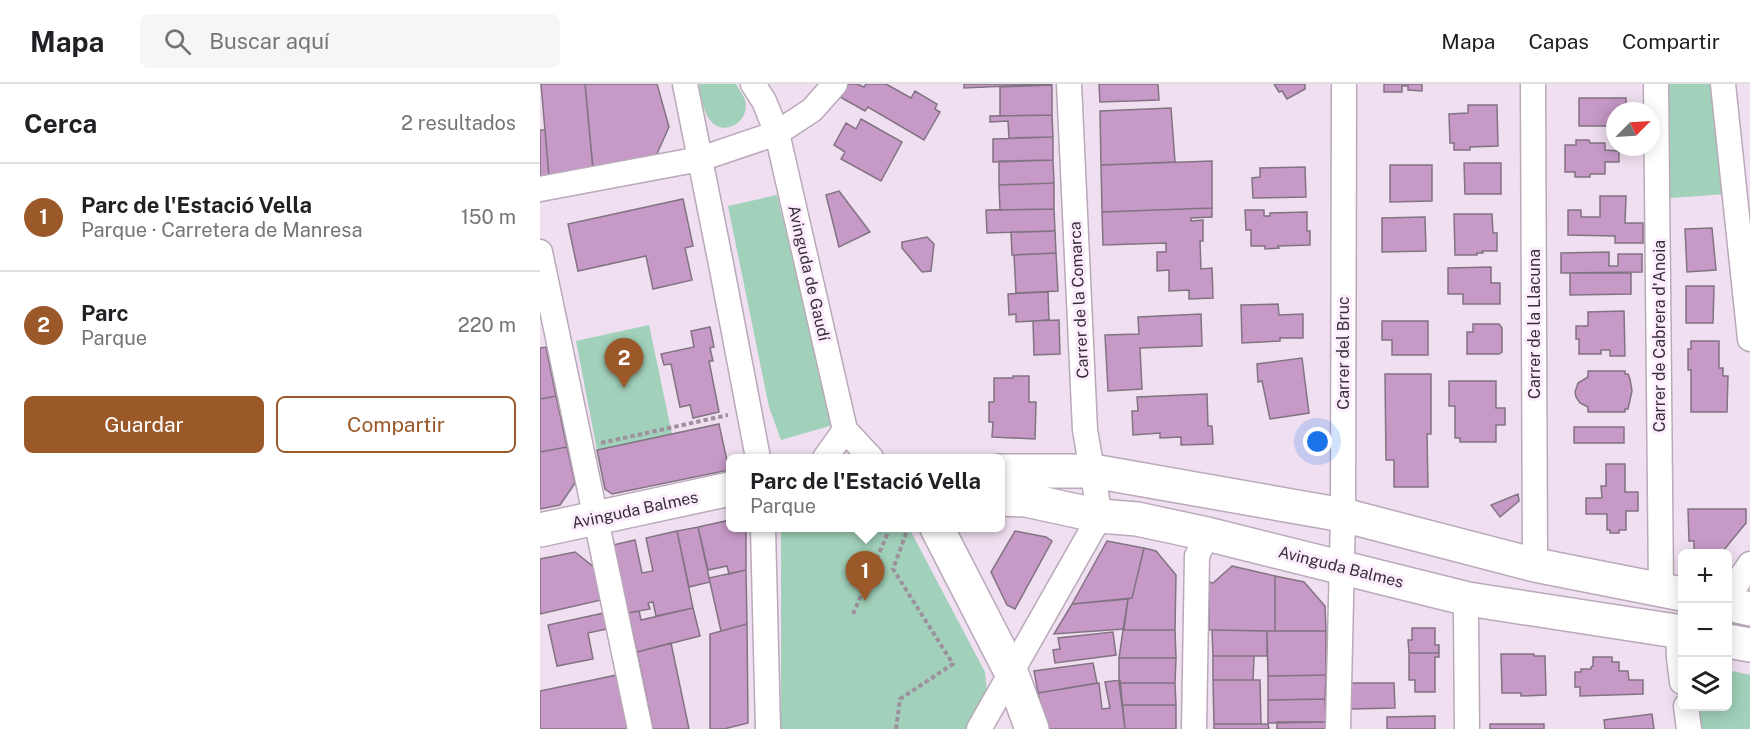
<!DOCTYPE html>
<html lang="es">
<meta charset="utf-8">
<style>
body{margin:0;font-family:"Public Sans",sans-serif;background:#f6f6f6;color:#202124}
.controls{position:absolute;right:18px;bottom:18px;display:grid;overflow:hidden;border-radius:9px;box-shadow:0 3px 15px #0003}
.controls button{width:54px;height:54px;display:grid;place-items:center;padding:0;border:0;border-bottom:2px solid #e0e0e0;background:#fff;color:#202124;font:30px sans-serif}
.compass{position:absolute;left:1066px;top:18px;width:54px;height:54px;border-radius:50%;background:#fff;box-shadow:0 3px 15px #0003;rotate:66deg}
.you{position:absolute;left:778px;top:358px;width:21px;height:21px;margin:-15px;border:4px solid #fff;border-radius:50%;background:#1a73e8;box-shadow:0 0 0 9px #1a73e833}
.badge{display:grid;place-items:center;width:39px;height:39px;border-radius:50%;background:#9b5828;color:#fff;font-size:20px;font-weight:700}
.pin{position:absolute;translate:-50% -50px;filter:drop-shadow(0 2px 3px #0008)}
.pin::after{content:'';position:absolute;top:32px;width:21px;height:18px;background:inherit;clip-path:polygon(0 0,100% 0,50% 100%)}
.popup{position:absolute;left:186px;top:370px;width:279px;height:78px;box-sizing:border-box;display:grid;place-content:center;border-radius:9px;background:#fff;filter:drop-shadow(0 2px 4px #0005);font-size:20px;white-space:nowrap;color:#757577}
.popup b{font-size:22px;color:#202124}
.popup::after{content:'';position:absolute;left:50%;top:100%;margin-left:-12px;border:12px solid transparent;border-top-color:#fff}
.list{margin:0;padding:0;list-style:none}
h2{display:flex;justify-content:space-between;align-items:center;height:78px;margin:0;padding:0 24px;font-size:26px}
h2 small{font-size:20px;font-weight:400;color:#757577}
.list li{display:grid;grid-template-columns:39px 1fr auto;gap:18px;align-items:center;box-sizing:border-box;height:108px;padding:0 24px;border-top:2px solid #e0e0e0}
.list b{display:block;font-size:22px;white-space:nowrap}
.list p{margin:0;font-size:20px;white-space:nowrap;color:#757577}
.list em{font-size:20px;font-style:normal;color:#757577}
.actions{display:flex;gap:12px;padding:18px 24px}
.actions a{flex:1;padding:14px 0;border:2px solid #9b5828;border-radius:9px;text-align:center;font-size:21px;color:#9b5828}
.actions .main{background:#9b5828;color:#fff}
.icon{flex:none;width:33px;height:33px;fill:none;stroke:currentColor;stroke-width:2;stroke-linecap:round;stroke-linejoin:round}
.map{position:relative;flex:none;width:1210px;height:645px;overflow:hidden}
header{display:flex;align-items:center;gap:36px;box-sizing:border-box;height:84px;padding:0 30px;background:#fff;border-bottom:2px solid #e0e0e0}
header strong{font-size:28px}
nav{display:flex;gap:33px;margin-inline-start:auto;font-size:21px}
.search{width:420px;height:54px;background:#f6f6f6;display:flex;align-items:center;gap:15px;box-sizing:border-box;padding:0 21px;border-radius:9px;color:#757577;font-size:22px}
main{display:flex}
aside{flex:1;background:#fff}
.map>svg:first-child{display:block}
</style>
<header>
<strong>Mapa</strong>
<div class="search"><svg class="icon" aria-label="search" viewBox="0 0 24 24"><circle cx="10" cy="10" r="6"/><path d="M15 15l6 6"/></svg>Buscar aquí</div>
<nav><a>Mapa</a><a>Capas</a><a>Compartir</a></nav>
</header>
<main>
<aside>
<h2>Cerca<small>2 resultados</small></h2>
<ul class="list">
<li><span class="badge">1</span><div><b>Parc de l'Estació Vella</b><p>Parque · Carretera de Manresa</p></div><em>150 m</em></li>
<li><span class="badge">2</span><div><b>Parc</b><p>Parque</p></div><em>220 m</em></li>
</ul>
<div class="actions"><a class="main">Guardar</a><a>Compartir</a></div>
</aside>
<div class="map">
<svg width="1210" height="645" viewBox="0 0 1210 645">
<rect width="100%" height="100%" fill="#f0dff0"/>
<path fill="#a1d1ba" d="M159 0H196C199 5 203 11 205 16 211 38 183 54 170 36 162 26 161 11 159 0Z
M1125 0H1189L1201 109 1130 114 1122 15Z
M237 111 293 341 241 356 229 323 188 122Z
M109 241 132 350 57 366 36 257Z
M241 444H369L445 588 447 609 426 645H241Z
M1188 586 1210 591V645H1161L1158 623 1188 622Z"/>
<path fill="#c699c7" stroke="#827382" stroke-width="1.5" d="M1 0H45L53 84 9 93Z
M45 0H117L129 43 115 74 53 86Z
M307 0H317L324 3 326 0H346L371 14 375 7 397 20 395 25 400 28 384 56 328 23 325 27 300 13Z
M424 0H512L424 4Z
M559 0H618L619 16 560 18Z
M734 0H765V5L747 15 742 7 739 8Z
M844 0H882V7L868 6V2H862V8H844Z
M512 1V31L460 32V3Z
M1039 14H1086V27H1075V42H1039Z
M928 21H957L958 62 930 63V66H914V59H910L909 30 928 29Z
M631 24 635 78 561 81 560 27Z
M512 31 513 53 469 54 468 37 450 38V32Z
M321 35 362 58 341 97 301 75 305 68 294 61 306 39 316 45Z
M0 46H5L9 93 0 95Z
M513 53V76L453 78V55Z
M1036 56H1049L1050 59H1065V66L1079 67V78H1065V90H1050V93H1035V88H1025V61H1036Z
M513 76 514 99 459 101V77Z
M672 77V124L562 128 561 81Z
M924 79H961V110H925Z
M850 81H892V117L850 118Z
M765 83 766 113 713 114 712 94 720 93V84Z
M514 99V125L460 126 459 101Z
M299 107 330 148 299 163 286 111Z
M1060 112H1086L1085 139H1103V159H1075V152L1028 151V126H1041V133H1060Z
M143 115 153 162 145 164 152 196 113 205 106 172 38 187 28 140Z
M672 124V133L651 134V137L663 136V157H660L661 185 672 184 673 214 649 215V206L629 207V186L617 187V168H626V159L563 161 562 128Z
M514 125 515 147 447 149 446 126Z
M705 126H724V132H730V129L767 128V147H770V161L738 162 739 164 725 165V162H711V146H706Z
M914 130H952L953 149H957V167H942L943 169H937V171H915Z
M885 133 886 167 842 168V134Z
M1172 144 1176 186 1147 188 1145 145Z
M515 147 516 169 472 171 471 148Z
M387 153 394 160 391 187 382 188 362 164V158Z
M1069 168V182H1078V170H1102V188L1021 189V169Z
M516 169 518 207 476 209 474 171Z
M951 183V199H960V220H923V210H908V184Z
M1030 189H1091V210L1030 211Z
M1146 202H1174L1173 239H1146Z
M508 208 509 236 476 238V230L469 231 468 210Z
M738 220 739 231 763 230V254H740V257L702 259 701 221Z
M1084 227 1085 272H1070V266H1061V270H1039V255H1036V242H1048V228Z
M661 230 662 262 600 264 602 305 568 307 565 251 599 250 598 233Z
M519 236 520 270 494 271 493 237Z
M842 237H888V271H852V256H842Z
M933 240H959L962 244V268L959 270H927V248H933Z
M170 243 174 263 170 264 173 277H169L179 328 153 334 150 321 140 323 131 280 124 281 121 270 154 263 151 247Z
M1151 257H1179V284H1183V292H1188L1187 328H1151V286H1148V265H1151Z
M6 263 16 312 0 315V264Z
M762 274 769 329 730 335 722 297 718 298 717 280Z
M1048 287H1085V290H1088L1090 295 1092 307 1088 325H1085V328H1048V323L1040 319 1036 313 1035 308 1038 299 1048 293Z
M845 290H891V350H887L888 403H854V376H846Z
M473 292H489V318H496L495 355 452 353 453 338H449V318H454V294H473Z
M909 297H956V324H965V341H956V358H920V354H915V322H909Z
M667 310 668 342H672L673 360 641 361V353L620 354V349L593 351 592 327H598L597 313Z
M16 312 27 363 0 368V315Z
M179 340 189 386 72 410 65 405 57 366Z
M1034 343H1084V359H1034Z
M27 363 35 399 20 421 0 425V368Z
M1066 380H1085V408H1098V427H1086V446H1079V449H1070V446H1067V430H1046V414H1062L1061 402H1066Z
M978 410 979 417 960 433 951 421Z
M1148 425H1206V439L1183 467H1154V457H1149Z
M190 436V444H206V486L189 490 187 482 168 486 158 443Z
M158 443 170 498 149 503 137 447Z
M137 447 153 524 116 532 113 518 108 519 110 525 88 529 73 461 95 456 102 489 113 487 106 454Z
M475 447 506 453 512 457 475 525 467 521 451 488Z
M567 457 604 464 592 514 532 520Z
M604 464 616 467 636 491 635 546H583L588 515 592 514Z
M35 468 55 484 61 516 0 530V475Z
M692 482 735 492V547L669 546V498L673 499Z
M206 486 207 540 181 547 169 494Z
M735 492 764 498 785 522 786 547H735Z
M588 515 584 545 514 550 532 520Z
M153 524 160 552 97 568 88 529 99 527 101 536Z
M64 529 67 545 48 549 53 575 17 582 8 541Z
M207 540 208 639 184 645H170V550Z
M872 544H895V561H899V569H869L868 556H872Z
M583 546H635L636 574H579Z
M672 546 727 547V572H673Z
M727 547H786V591L728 592Z
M573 548 576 571 515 579 513 566 520 565 518 554Z
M131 559 149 645H113L97 568Z
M869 569H899V573H895V608H875V596H869Z
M961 570H994V572H1005L1006 611 981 612V609H962Z
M673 572H714L713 596H673Z
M1053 573H1072V578H1079V587H1088L1089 596H1103V610L1040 612V603H1035V588H1041V585H1051V583L1053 582Z
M579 574H636L635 599H579Z
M553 579 557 599 498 609 494 587Z
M77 591 88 645H0V607Z
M786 591 785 615 728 616V592Z
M580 596 585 645H507L498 609 559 599 562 625 570 624 565 598Z
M673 596H720L721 640H674Z
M579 599H635L636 621H582Z
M811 599H854L855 624 811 625Z
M785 615 786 638 728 639V616Z
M582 621H636V645H585Z
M1112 630 1114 645H1065L1064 636Z
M895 632V645H847V633Z
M737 638H786V645H737Z
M674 640H728L729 645H674Z
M950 640H1004V645H950Z"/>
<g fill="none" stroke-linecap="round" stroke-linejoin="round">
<g stroke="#b9a9b9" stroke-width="27">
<path id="street" d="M145 0 181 180 218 374
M213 0 224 17 237 49 305 346 331 374
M993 0 995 481
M1116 0 1121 505
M1183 0 1210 255
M0 105 160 75 237 49 272 26 295 0
M0 168 100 645
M285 374 305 346
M223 444 228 645
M1188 513 1210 480
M1138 548 1139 573 1142 598
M1146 622 1149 645
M439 645 560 432 545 346 529 0
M654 645 657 472 667 450
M798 645 803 431 804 0
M927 645 926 530 928 515"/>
</g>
<g stroke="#b9a9b9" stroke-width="36">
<path id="secondary" d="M460 387H553L803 431 995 481 1142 510
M460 415 486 416 560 432 597 435 667 450 928 515 1142 548
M397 444 471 588 492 645
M0 446 190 405
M1188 520 1210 525
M1188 557 1210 561"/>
</g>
<path stroke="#9e919e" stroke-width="4" stroke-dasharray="4.5 3" stroke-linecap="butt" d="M61 359 188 331
M313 530 350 444
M356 645 360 615 413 580 353 485 368 444"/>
<use href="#street" stroke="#fff" stroke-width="24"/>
<use href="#secondary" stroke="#fff" stroke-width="33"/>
</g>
<g text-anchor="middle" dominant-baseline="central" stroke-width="6" stroke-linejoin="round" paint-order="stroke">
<g font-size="16" fill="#363036" stroke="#fdecfe">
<text transform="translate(269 189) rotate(77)">Avinguda de Gaudí</text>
<text transform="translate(539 216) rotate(-93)">Carrer de la Comarca</text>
<text transform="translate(994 240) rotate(-90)">Carrer de la Llacuna</text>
<text transform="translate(1119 252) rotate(-90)">Carrer de Cabrera d'Anoia</text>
<text transform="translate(803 269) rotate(-90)">Carrer del Bruc</text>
<text transform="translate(95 426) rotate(-12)">Avinguda Balmes</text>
<text transform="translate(801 483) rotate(14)">Avinguda Balmes</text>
</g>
</g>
</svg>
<div class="controls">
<button>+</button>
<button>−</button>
<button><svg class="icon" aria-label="layers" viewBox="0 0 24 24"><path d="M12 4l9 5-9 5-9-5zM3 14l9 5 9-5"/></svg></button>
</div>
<svg class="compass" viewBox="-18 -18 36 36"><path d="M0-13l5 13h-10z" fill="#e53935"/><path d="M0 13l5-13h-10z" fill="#757577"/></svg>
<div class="you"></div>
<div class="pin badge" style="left:325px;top:517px">1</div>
<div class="popup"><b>Parc de l'Estació Vella</b>Parque</div>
<div class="pin badge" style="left:84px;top:304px">2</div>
</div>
</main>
